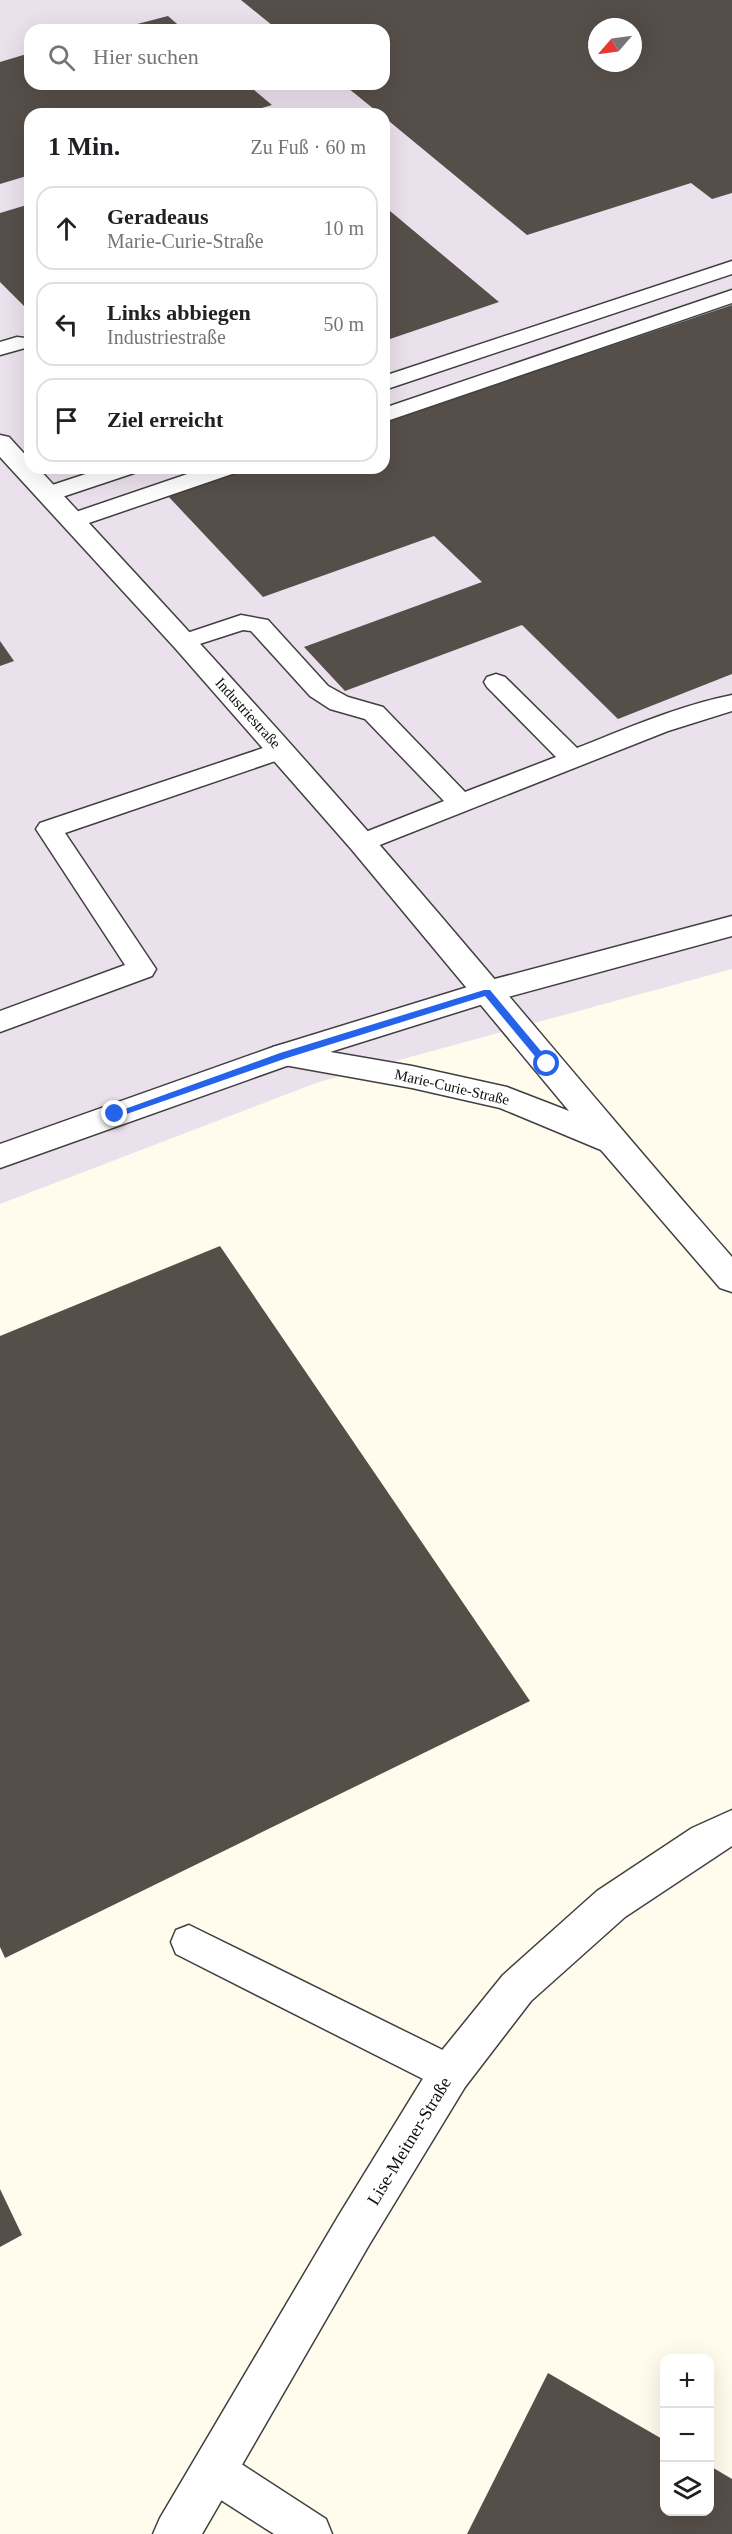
<!DOCTYPE html>
<html lang="de">
<meta charset="utf-8">
<style>
body{margin:0;font-family:"Times New Roman",serif;background:#f6f6f6;color:#202124}
.controls{position:absolute;right:18px;bottom:18px;display:grid;overflow:hidden;border-radius:12px;box-shadow:0 6px 24px #0002}
.controls button{width:54px;height:54px;display:grid;place-items:center;padding:0;border:0;border-bottom:2px solid #e0e0e0;background:#fff;color:#202124;font:30px sans-serif}
.compass{position:absolute;left:588px;top:18px;width:54px;height:54px;border-radius:50%;background:#fff;box-shadow:0 6px 24px #0002;rotate:242deg}
.stop{position:absolute;width:18px;height:18px;margin:-14px;border:4px solid #2563eb;border-radius:50%;background:#fff}
.stop.end{background:#2563eb;border-color:#fff;box-shadow:0 2px 6px #0008}
.list{margin:0;padding:0;list-style:none}
h2{display:flex;justify-content:space-between;align-items:center;height:78px;margin:0;padding:0 24px;font-size:26px}
h2 small{font-size:20px;font-weight:400;color:#757577}
.list li{display:grid;grid-template-columns:39px 1fr auto;gap:18px;align-items:center;box-sizing:border-box;height:84px;margin:0 12px 12px;padding:0 12px;border:2px solid #e0e0e0;border-radius:18px}
.list b{display:block;font-size:22px;white-space:nowrap}
.list p{margin:0;font-size:20px;white-space:nowrap;color:#757577}
.list em{font-size:20px;font-style:normal;color:#757577}
.icon{flex:none;width:33px;height:33px;fill:none;stroke:currentColor;stroke-width:2;stroke-linecap:round;stroke-linejoin:round}
.map{position:relative;flex:none;width:732px;height:2534px;overflow:hidden}
.search{position:absolute;background:#fff;box-shadow:0 6px 24px #0002;left:24px;top:24px;width:366px;height:66px;display:flex;align-items:center;gap:15px;box-sizing:border-box;padding:0 21px;border-radius:18px;color:#757577;font-size:22px}
.panel{position:absolute;background:#fff;box-shadow:0 6px 24px #0002;left:24px;top:108px;width:366px;height:366px;border-radius:18px}
.map>svg:first-child{display:block}
</style>
<div class="map">
<svg width="732" height="2534" viewBox="0 0 732 2534">
<rect width="100%" height="100%" fill="#fffced"/>
<path fill="#ebe1ec" fill-rule="evenodd" d="M0 0H732V969L319 1082 0 1204ZM597 27H633V63H597ZM30 30H384V84H30ZM30 114H384V468H30Z"/>
<path fill="#564e49" fill-rule="evenodd" d="M241 0H732V193L712 199 691 183 527 235 384 117V114H380L343 84H384V30H278ZM597 27H633V63H597Z
M168 16 184 30H118V29Z
M30 53V84H247L272 105 241 114H30V175L0 184V62Z
M30 204V312L0 282V213Z
M384 206 499 302 384 341Z
M732 305V674L618 719 522 625 345 691 304 647 482 582 434 536 263 597 167 495 247 468H384V422Z
M0 641 14 661 0 666Z
M220 1246 530 1701 5 1958 0 1947V1336Z
M0 2189 22 2235 0 2247Z
M548 2373 664 2440V2512H710V2466L732 2479V2534H467Z"/>
<g fill="none" stroke-linecap="round" stroke-linejoin="round">
<g stroke="#404040" stroke-width="3">
<path id="service" d="M732 261V274L384 390V376Z
M732 290V303L384 422V408Z
M17 337 25 338 28 343 25 348 0 355V342Z
M104 468H137L134 473 56 499H40L37 494 40 489Z
M205 468H238L235 473 80 526H64L60 521 64 516Z
M241 615 268 620 328 686 348 697 383 707 465 792 556 757 487 687 484 682 487 677 496 674 505 677 577 748C628 728 678 706 732 695V711L668 731 362 852 353 849 349 843 353 837 444 801 365 719 330 709 310 696 251 631 243 630 184 649 175 647 172 642 175 637Z
M281 742 290 744 294 750 290 756 65 833 156 969 152 976 0 1032V1011L125 965 36 829 40 823Z
M189 1925 463 2060 469 2073 463 2086 450 2091 437 2086 176 1954 171 1942 176 1930Z
M214 2450 229 2456 326 2519 332 2534H274L199 2486 193 2471 199 2456Z"/>
</g>
<g stroke="#404040" stroke-width="3">
<path id="minor" d="M0 435 9 437 30 460V468H38C150 589 263 711 371 835 493 975 610 1118 732 1257V1292L720 1288 601 1150 500 1108 412 1088 273 1063 269 1055 273 1047 284 1044 412 1066 507 1087 569 1111 352 850 175 648 0 457Z
M732 1810V1846L625 1917 531 2001 465 2087 369 2245 202 2534H153L160 2518 339 2215 435 2059 503 1975 597 1891 692 1828Z"/>
</g>
<g stroke="#404040" stroke-width="3">
<path id="tertiary" d="M732 916V936L493 1001 295 1063 0 1168V1144L273 1047 487 981Z"/>
</g>
<use href="#service" fill="#fff" fill-rule="evenodd"/>
<use href="#minor" fill="#fff" fill-rule="evenodd"/>
<use href="#tertiary" fill="#fff" fill-rule="evenodd"/>
</g>
<path fill="#2563eb" d="M484 990H490L550 1062V1066H543L485 996 287 1058 118 1117 111 1114 280 1053Z"/>
<g text-anchor="middle" dominant-baseline="central" stroke-width="6" stroke-linejoin="round" paint-order="stroke">
<g font-size="15" fill="#0d0d0d" stroke="#fff">
<text transform="translate(248 713) rotate(48)">Industriestraße</text>
<text transform="translate(452 1087) rotate(13)">Marie-Curie-Straße</text>
</g>
<g font-size="18" fill="#0d0d0d" stroke="#fff">
<text transform="translate(409 2141) rotate(-59)">Lise-Meitner-Straße</text>
</g>
</g>
</svg>
<div class="controls">
<button>+</button>
<button>−</button>
<button><svg class="icon" aria-label="layers" viewBox="0 0 24 24"><path d="M12 4l9 5-9 5-9-5zM3 14l9 5 9-5"/></svg></button>
</div>
<svg class="compass" viewBox="-18 -18 36 36"><path d="M0-13l5 13h-10z" fill="#e53935"/><path d="M0 13l5-13h-10z" fill="#757577"/></svg>
<div class="stop" style="left:547px;top:1064px"></div>
<div class="stop end" style="left:115px;top:1114px"></div>
<div class="search"><svg class="icon" aria-label="search" viewBox="0 0 24 24"><circle cx="10" cy="10" r="6"/><path d="M15 15l6 6"/></svg>Hier suchen</div>
<section class="panel">
<h2>1 Min.<small>Zu Fuß · 60 m</small></h2>
<ul class="list">
<li><svg class="icon" aria-label="ahead" viewBox="0 0 24 24"><path d="M12 20V5M6 11l6-6 6 6"/></svg><div><b>Geradeaus</b><p>Marie-Curie-Straße</p></div><em>10 m</em></li>
<li><svg class="icon" aria-label="left" viewBox="0 0 24 24"><path d="M17 20v-9H6M10 6l-5 5 5 5"/></svg><div><b>Links abbiegen</b><p>Industriestraße</p></div><em>50 m</em></li>
<li><svg class="icon" aria-label="arrive" viewBox="0 0 24 24"><path d="M6 21V4h12l-3 4 3 4H6"/></svg><div><b>Ziel erreicht</b></div></li>
</ul>
</section>
</div>
